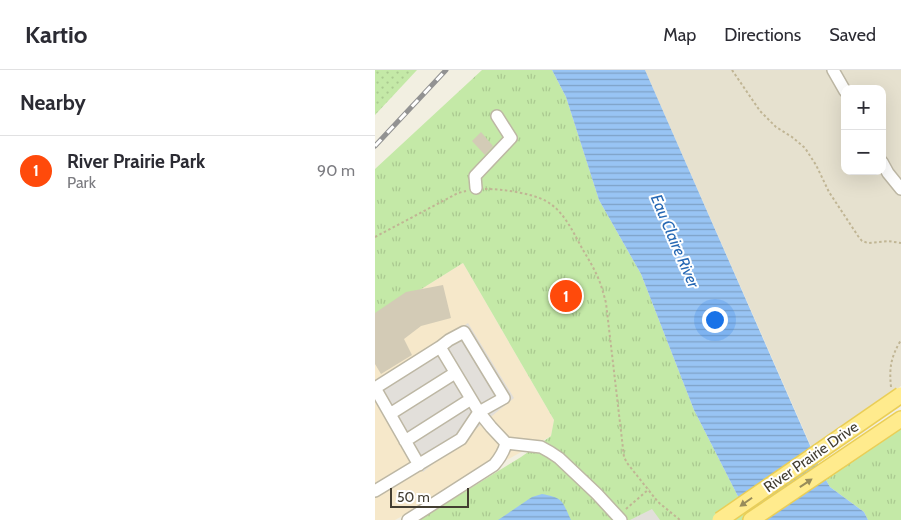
<!DOCTYPE html>
<meta charset="utf-8">
<style>
body{margin:0;font-family:Cabin,sans-serif;background:#f7f7f7;color:#2b2b33}
.controls{position:absolute;right:15px;top:15px;display:grid;overflow:hidden;border-radius:10px;box-shadow:0 5px 20px #0002}
.controls button{width:45px;height:45px;display:grid;place-items:center;padding:0;border:0;border-bottom:1px solid #e1e1e2;background:#fff;color:#2b2b33;font:25px sans-serif}
.scale{position:absolute;left:15px;bottom:12px;width:79px;box-sizing:border-box;padding-left:5px;border:2px solid #433e32;border-top:0;font-size:14px;line-height:18px;white-space:nowrap;color:#433e32;-webkit-text-stroke:4px #fff;paint-order:stroke}
.you{position:absolute;left:339px;top:249px;width:18px;height:18px;margin:-12px;border:4px solid #fff;border-radius:50%;background:#1a73e8;box-shadow:0 0 0 8px #1a73e833}
.badge{display:grid;place-items:center;width:32px;height:32px;border-radius:50%;background:#ff4a0b;color:#fff;font-size:16px;font-weight:700}
.pin{position:absolute;translate:-50% -50%;border:2px solid #fff;box-shadow:0 1px 5px #0006}
.list{margin:0;padding:0;list-style:none}
h2{display:flex;justify-content:space-between;align-items:center;height:65px;margin:0;padding:0 20px;font-size:21px}
h2 small{font-size:16px;font-weight:400;color:#7c7c81}
.list li{display:grid;grid-template-columns:32px 1fr auto;gap:15px;align-items:center;box-sizing:border-box;height:70px;padding:0 20px;border-top:1px solid #e1e1e2}
.list b{display:block;font-size:19px;white-space:nowrap}
.list p{margin:0;font-size:16px;white-space:nowrap;color:#7c7c81}
.list em{font-size:16px;font-style:normal;color:#7c7c81}
.map{position:relative;flex:none;width:526px;height:450px;overflow:hidden}
header{display:flex;align-items:center;gap:30px;box-sizing:border-box;height:70px;padding:0 25px;background:#fff;border-bottom:1px solid #e1e1e2}
header strong{font-size:24px}
nav{display:flex;gap:28px;margin-inline-start:auto;font-size:18px}
main{display:flex}
aside{flex:1;background:#fff}
.map>svg:first-child{display:block}
</style>
<header>
<strong>Kartio</strong>
<nav><a>Map</a><a>Directions</a><a>Saved</a></nav>
</header>
<main>
<aside>
<h2>Nearby<small></small></h2>
<ul class="list">
<li><span class="badge">1</span><div><b>River Prairie Park</b><p>Park</p></div><em>90 m</em></li>
</ul>
</aside>
<div class="map">
<svg width="526" height="450" viewBox="0 0 526 450">
<defs>
<pattern id="grass-dots" width="8" height="8" patternUnits="userSpaceOnUse" patternTransform="scale(1.25)"><rect width="8" height="8" fill="#c4e9a7"/><path d="M2 2h.1M6 6h.1" fill="none" stroke="#aac990" stroke-width="1.8" stroke-linecap="round"/></pattern>
<pattern id="park-tufts" width="24" height="20" patternUnits="userSpaceOnUse" patternTransform="scale(1.25)"><rect width="24" height="20" fill="#c4e9a7"/><path d="M3 7l-1-3M5 7V3M7 7l1-3M15 17l-1-3M17 17v-4M19 17l1-3" fill="none" stroke="#aac990"/></pattern>
<pattern id="water-rules" width="6" height="5" patternUnits="userSpaceOnUse" patternTransform="scale(1.25)"><rect width="6" height="5" fill="#98c4f4"/><path d="M0 2.5h6" fill="none" stroke="#7ea1c6"/></pattern>
</defs>
<rect width="100%" height="100%" fill="#f2efe1"/>
<path fill="#e6e1cf" fill-rule="evenodd" d="M270 0H526V316L438 381ZM470 19H507V101H470Z"/>
<path fill="#f6e8ca" d="M88 193 179 350 176 366 20 450H0V248Z"/>
<path fill="url(#grass-dots)" d="M0 0H42L0 45Z"/>
<path fill="url(#park-tufts)" d="M107 0H177L191 27 224 130 266 204 319 340 375 450H44L146 387 176 366 179 350 88 193 0 248V99Z
M526 351V450H493L489 442 455 417 448 405Z"/>
<path fill="#e2dfda" d="M93 253 139 328 48 402 0 322V314Z
M277 439 285 450H255Z"/>
<path fill="url(#water-rules)" d="M177 0H270L448 405 455 417 489 442 493 450H375L319 340 266 204 224 130 191 27Z
M167 424C189 428 187 431 196 450H123L157 427Z"/>
<path fill="#d3cbb6" d="M106 62 118 76 110 85 97 71Z
M68 215 76 248 46 256 29 269 37 285 6 304 0 294V243L31 222Z"/>
<g fill="none" stroke-linecap="round" stroke-linejoin="round">
<g stroke="#bdb7a4" stroke-width="14">
<path id="minor" d="M458 0 470 21
M507 92 513 103 526 119
M101 118 100 106 136 68 122 46
M65 277 74 270 89 262 129 328 104 342 116 357 131 373 166 377 175 382 184 388 222 424 246 450
M15 344 80 303
M30 371 96 329
M0 421 86 369 104 342 65 277 0 318 44 395
M33 450 119 395C125 388 129 382 131 373"/>
</g>
<g stroke="#eace57" stroke-width="18">
<path id="major" d="M376 450 526 349"/>
</g>
<path stroke="#c0b594" stroke-width="2" stroke-dasharray="2.5 2.5" stroke-linecap="butt" d="M357 0 385 41 401 57 417 67 430 78 441 95 454 122 483 166 487 171 493 173 513 171 526 173
M110 119C127 119 156 123 171 131 189 141 198 162 208 180 214 190 220 200 224 210 227 218 229 225 231 233L249 387 252 393 283 432 305 450
M0 167 83 123 91 121
M516 317C514 297 516 287 526 270
M251 439 274 419"/>
<use href="#minor" stroke="#fff" stroke-width="11"/>
<use href="#major" stroke="#ffeb8d" stroke-width="15"/>
<g stroke="#929292" stroke-width="5">
<path id="rail" d="M0 76 71 0"/>
</g>
<use href="#rail" stroke="#fff" stroke-width="3" stroke-dasharray="9" stroke-linecap="butt"/>
<g stroke="#eace57" stroke-width="18" stroke-linecap="butt">
<path id="major-bridge" d="M345 450 526 325"/>
</g>
<use href="#major-bridge" stroke="#ffeb8d" stroke-width="15"/>
</g>
<defs><path id="oneway-solid" d="M-6-.8H1V-3.2L6.5 0L1 3.2V.8H-6Z" transform="scale(1.25)"/></defs>
<g fill="#988c5b">
<use href="#oneway-solid" transform="translate(431 413) rotate(-34)"/>
<use href="#oneway-solid" transform="translate(371 432) rotate(145)"/>
</g>
<g text-anchor="middle" dominant-baseline="central" stroke-width="4" stroke-linejoin="round" paint-order="stroke">
<g font-size="15" fill="#433e32" stroke="#fff">
<text transform="translate(436 387) rotate(-35)">River Prairie Drive</text>
</g>
<g font-size="16" font-style="italic" fill="#2668b4" stroke="#fff">
<text transform="translate(300 171) rotate(67)">Eau Claire River</text>
</g>
</g>
</svg>
<div class="controls">
<button>+</button>
<button>−</button>
</div>
<div class="scale">50 m</div>
<div class="you"></div>
<div class="pin badge" style="left:191px;top:226px">1</div>
</div>
</main>
